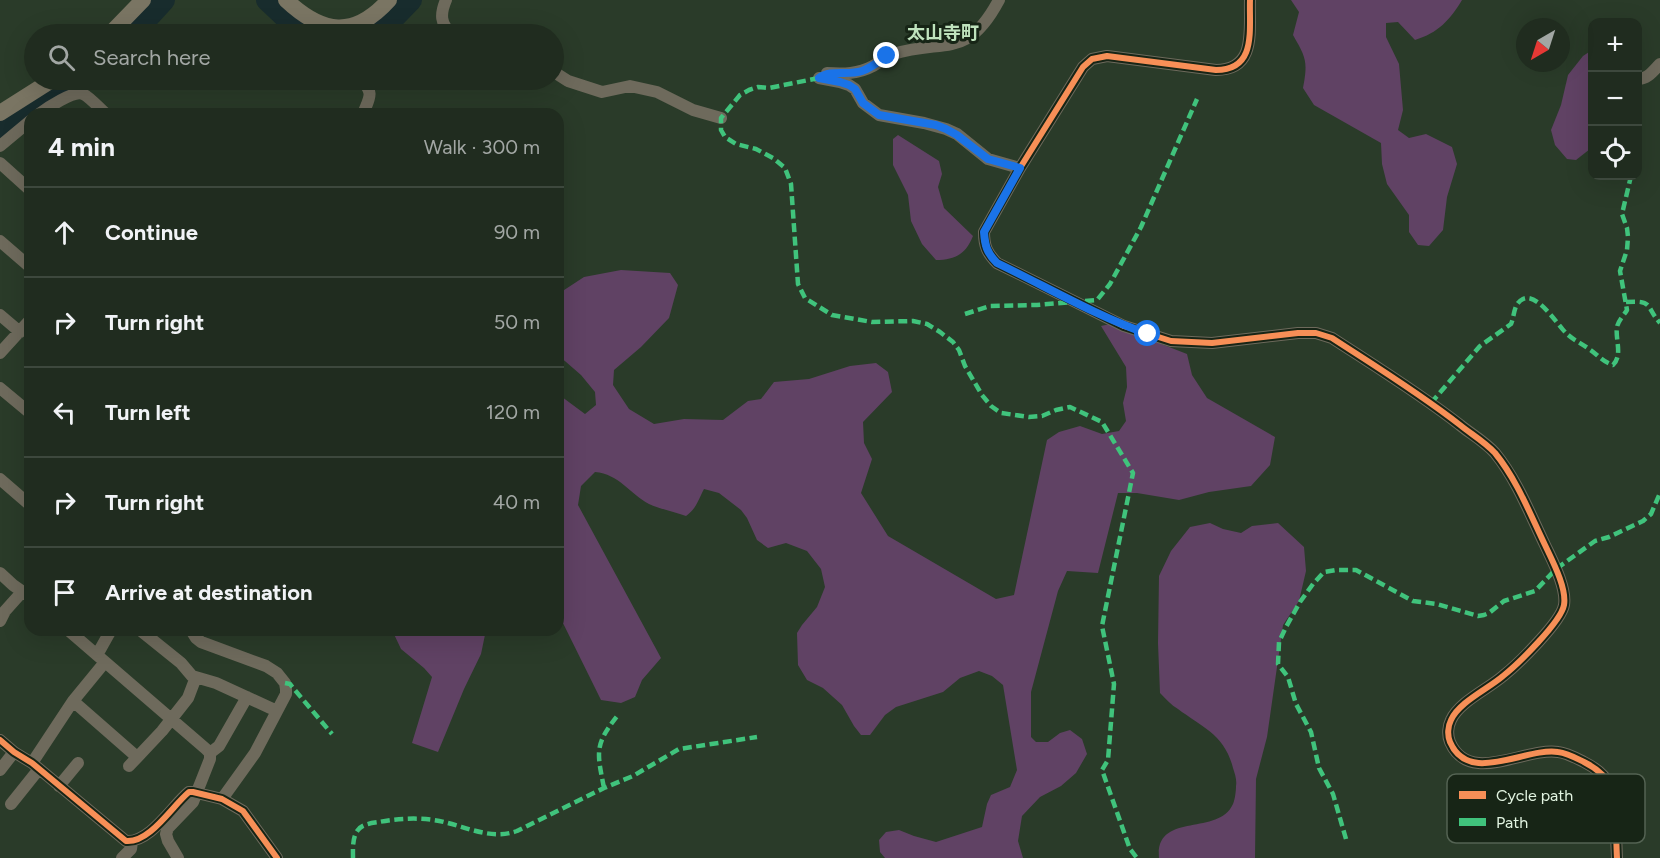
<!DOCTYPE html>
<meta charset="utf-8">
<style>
body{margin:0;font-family:Figtree,"Noto Sans JP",sans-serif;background:#283428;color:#f1f3f6}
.controls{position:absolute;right:18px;top:18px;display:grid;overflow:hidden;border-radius:12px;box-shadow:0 6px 24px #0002}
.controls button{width:54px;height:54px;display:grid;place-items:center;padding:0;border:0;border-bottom:2px solid #3d483d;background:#202c1f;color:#f1f3f6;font:30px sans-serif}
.compass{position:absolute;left:1516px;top:18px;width:54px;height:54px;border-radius:50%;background:#202c1f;box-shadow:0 6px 24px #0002;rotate:219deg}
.stop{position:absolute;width:18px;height:18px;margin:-14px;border:4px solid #1a73e8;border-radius:50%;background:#fff}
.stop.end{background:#1a73e8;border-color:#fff;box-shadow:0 2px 6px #0008}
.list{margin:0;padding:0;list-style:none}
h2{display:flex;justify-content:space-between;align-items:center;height:78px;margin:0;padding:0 24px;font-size:26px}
h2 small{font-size:20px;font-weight:400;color:#a2a7a4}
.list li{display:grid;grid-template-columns:39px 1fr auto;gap:18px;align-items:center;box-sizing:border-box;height:90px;padding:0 24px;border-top:2px solid #3d483d}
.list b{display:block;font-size:22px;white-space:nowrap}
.list em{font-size:20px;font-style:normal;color:#a2a7a4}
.icon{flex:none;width:33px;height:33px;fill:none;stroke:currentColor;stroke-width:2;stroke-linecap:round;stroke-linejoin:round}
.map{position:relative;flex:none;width:1660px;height:858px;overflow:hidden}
.search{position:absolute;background:#202c1f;box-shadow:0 6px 24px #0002;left:24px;top:24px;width:540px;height:66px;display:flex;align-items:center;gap:15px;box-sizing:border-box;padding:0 21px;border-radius:33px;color:#a2a7a4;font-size:22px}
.panel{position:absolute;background:#202c1f;box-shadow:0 6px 24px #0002;left:24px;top:108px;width:540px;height:528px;border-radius:18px}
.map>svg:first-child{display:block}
</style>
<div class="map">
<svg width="1660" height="858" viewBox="0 0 1660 858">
<rect width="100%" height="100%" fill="#2a3b29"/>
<path fill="#604264" d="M1291 0H1462C1450 20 1438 33 1415 40L1398 22 1386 23V37L1399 64 1403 110 1398 130 1409 138 1426 134 1452 147 1457 164 1447 197 1443 230 1429 246 1418 245 1409 232V215L1387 184 1382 164 1381 143 1314 105 1303 88C1308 61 1306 58 1293 35L1299 12Z
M1592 50V142L1590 149 1576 160 1567 159 1555 145 1551 130 1561 105 1568 75 1583 56Z
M898 135 939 161 942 174 938 187 944 208 973 236C966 254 955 260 936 260L922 244 911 221 908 195 893 165V139Z
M621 270 670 273 678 285 669 318 641 347 614 370 613 385 629 409 654 424 684 419 723 420 748 401 761 399 774 382 809 379 850 366 876 363 888 372 892 392 863 422 864 443 872 459 861 493 888 536 996 599 1014 595 1047 440 1059 432 1080 426 1102 434 1119 431 1126 421 1123 403 1127 387 1126 367 1101 326 1110 324 1187 354 1192 375 1207 398 1275 437 1270 465 1251 486 1209 492 1179 500 1137 493H1118L1098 573 1067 571 1058 591 1031 692V737L1036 742H1048L1060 733 1070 730 1082 739 1087 754 1076 773 1061 786 1040 797 1022 816 1018 841 1023 858H885L880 852 879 840 886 832 899 830 914 836 936 842 982 827 987 804 991 795 1010 787 1017 770 1003 685 992 676 979 671 960 678 943 692 896 707 885 715 870 735H861L854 726 842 705 823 688 807 680 798 665 797 633 802 625 817 607 825 587 821 569 807 551 786 543 768 548 757 540 747 518 741 510 719 493 704 489C698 500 697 508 686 516 675 512 660 509 649 504 630 494 619 474 595 472L581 486 578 505 661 658 642 680 635 697 621 703 601 700 558 613V394L585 414 596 405 595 392 581 375 558 355V294L584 277Z
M1210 523 1223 529 1241 533 1252 526 1278 523 1304 547 1306 571 1299 601 1283 625 1267 737 1256 779 1255 858H1159C1155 811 1218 837 1233 804 1235 799 1236 791 1236 786 1237 780 1235 774 1233 768 1225 735 1202 727 1178 709 1171 705 1166 699 1160 693L1158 643 1159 576 1171 551 1190 527Z
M392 630H486L481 654 464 689 438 752 412 743 432 677 424 668 401 649Z"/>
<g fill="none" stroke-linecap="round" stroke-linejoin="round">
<path stroke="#182c2d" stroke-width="22" d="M267 0 303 34
M133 34 164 0
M378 34 411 0
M0 135 26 113 82 80"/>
<path stroke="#6e6a5c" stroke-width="12" d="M446 0C440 14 440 24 452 34
M1250 0C1249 30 1257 70 1216 70L1107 56 1092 59 1083 67 1020 168 984 232C984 246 987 253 997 263L1124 326 1171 341 1212 343 1298 333H1316L1332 338C1375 366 1419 393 1460 425 1471 434 1485 442 1495 453 1517 480 1530 514 1545 545 1552 560 1567 588 1564 605 1561 622 1518 664 1503 676 1488 689 1459 702 1451 720 1448 726 1447 735 1450 742 1469 786 1525 747 1558 752 1567 753 1576 758 1584 762 1594 767 1605 774 1610 786 1616 800 1616 841 1617 858
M554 72 568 81 602 92 630 86 657 92 693 110 721 118
M827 73C844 74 858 74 873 66 880 62 885 57 893 54 946 38 967 60 999 0
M819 78 840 82 849 85 855 89 863 103 879 115 924 123 946 129 957 134 988 159 1020 168
M1638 79C1648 79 1653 71 1660 64
M361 80C375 93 369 98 363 114
M39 114C47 108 74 90 83 94 91 98 99 108 106 114
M0 146 30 121
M0 163 30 190
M0 241 30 267
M0 315 20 332
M0 353 30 320
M0 388 30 413
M0 479 30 505
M0 573 13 585 30 597
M0 621 5 611 22 592
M68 630 206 749 210 753V759L193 802 168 828 166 834 168 841 178 858
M140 630 181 663 192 676 216 683 277 711
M191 630 196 638 201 642 266 666 277 673 285 683 286 689V694L255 753 222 799
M97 655 111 630
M73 701 137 757
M0 740 14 752 32 763 126 841C150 843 172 806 189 792H193L222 799 243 811 277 858
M210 753 219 746 247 697
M32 763 73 701 105 662
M129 766 162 731 188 698 196 677
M0 770 14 752
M59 786 78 763
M11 804 39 769
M122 858 131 849 132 842"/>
<path stroke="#7a7563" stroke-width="16" d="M286 0C322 34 354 39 389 0
M110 34 143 0
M0 113 52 80"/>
<path stroke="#40c37c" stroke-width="4.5" stroke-dasharray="9 4.5" stroke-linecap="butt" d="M819 78 769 88 758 87 749 90 740 95 721 118V130L725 137 736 144 756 149 773 158 785 168 791 184 798 284 805 298 832 315 872 322 913 321 927 324 940 332 953 342 959 350 965 366 982 395 991 406 1001 413 1029 417 1042 416 1056 410 1070 407 1102 422 1133 473 1102 626 1114 684 1108 760 1102 770 1130 849 1137 858
M1626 302C1654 300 1645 306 1660 323
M965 314 990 306 1037 305 1097 300 1110 284 1141 227 1197 99
M1431 403 1480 346 1511 324C1515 315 1513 304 1523 299 1537 292 1557 324 1566 333 1573 340 1581 343 1589 349 1597 354 1603 362 1613 365 1623 355 1615 339 1617 327 1618 321 1624 315 1627 310L1620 271 1627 250 1628 237 1627 228 1622 214 1631 176
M285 683 290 684 294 689 332 734
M604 788C597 752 594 745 618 715
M1346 839 1333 794 1319 768 1311 732 1296 704 1288 677 1278 664 1279 642 1286 627 1300 602 1313 584 1324 572 1336 570H1356L1413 601 1437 604 1478 616 1484 615 1489 613 1504 601 1535 591 1556 569 1595 541 1609 537 1643 521 1651 514 1660 493
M353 858C353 850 352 837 358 830 362 824 372 823 379 822 400 818 424 817 444 822 469 828 492 840 517 831L604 788 633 776 679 749 757 737"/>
<g stroke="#172516" stroke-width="10">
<path id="cycleway" d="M1250 0C1249 30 1257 70 1216 70L1107 56 1092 59 1083 67 1020 168 984 232C984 246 987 253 997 263L1124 326 1171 341 1212 343 1298 333H1316L1332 338C1375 366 1419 393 1460 425 1471 434 1485 442 1495 453 1517 480 1530 514 1545 545 1552 560 1567 588 1564 605 1561 622 1518 664 1503 676 1488 689 1459 702 1451 720 1448 726 1447 735 1450 742 1469 786 1525 747 1558 752 1567 753 1576 758 1584 762 1594 767 1605 774 1610 786 1616 800 1616 841 1617 858
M0 740 14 752 32 763 126 841C150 843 172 806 189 792H193L222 799 243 811 277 858"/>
</g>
<use href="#cycleway" stroke="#f78f57" stroke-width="6"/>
</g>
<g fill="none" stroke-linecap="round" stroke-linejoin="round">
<path stroke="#1a73e8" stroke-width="8" d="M887 56C879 61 871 68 862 71 847 76 831 69 819 78L840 82 849 85 855 89 863 103 879 115 936 125 946 129 957 135 988 159 1020 168 984 232C985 246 987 253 997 263 1047 287 1096 316 1148 334"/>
</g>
<g text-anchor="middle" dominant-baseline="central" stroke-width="6" stroke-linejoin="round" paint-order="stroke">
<g font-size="18" font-weight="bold" fill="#bfe3bd" stroke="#172516">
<text x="943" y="33">太山寺町</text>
</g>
</g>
<rect x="1447" y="774" width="198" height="69" rx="9" fill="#172516" stroke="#546353" stroke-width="1.5"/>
<rect x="1459" y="791" width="27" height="8" fill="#f78f57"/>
<rect x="1459" y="818" width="27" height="8" fill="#40c37c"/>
<g font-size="16" fill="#e2f4e1">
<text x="1496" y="801">Cycle path</text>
<text x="1496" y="828">Path</text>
</g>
</svg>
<div class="controls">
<button>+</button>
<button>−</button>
<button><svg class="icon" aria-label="locate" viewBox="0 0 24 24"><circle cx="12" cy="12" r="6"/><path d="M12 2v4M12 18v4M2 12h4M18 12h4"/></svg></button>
</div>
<svg class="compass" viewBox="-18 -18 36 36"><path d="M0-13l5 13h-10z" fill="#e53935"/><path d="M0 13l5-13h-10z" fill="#a2a7a4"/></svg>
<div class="stop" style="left:1148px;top:334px"></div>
<div class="stop end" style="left:887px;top:56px"></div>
<div class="search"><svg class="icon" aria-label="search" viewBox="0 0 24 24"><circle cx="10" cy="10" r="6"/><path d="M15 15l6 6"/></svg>Search here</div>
<section class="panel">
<h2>4 min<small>Walk · 300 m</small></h2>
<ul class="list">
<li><svg class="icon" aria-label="ahead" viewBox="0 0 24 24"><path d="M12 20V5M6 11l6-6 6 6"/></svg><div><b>Continue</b></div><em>90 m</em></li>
<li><svg class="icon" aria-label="right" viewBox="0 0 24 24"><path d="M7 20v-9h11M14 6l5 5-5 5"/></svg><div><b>Turn right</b></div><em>50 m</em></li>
<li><svg class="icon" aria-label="left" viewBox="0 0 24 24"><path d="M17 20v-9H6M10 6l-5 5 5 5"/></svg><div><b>Turn left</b></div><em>120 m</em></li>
<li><svg class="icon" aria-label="right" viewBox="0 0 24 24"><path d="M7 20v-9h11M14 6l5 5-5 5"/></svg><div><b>Turn right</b></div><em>40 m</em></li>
<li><svg class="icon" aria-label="arrive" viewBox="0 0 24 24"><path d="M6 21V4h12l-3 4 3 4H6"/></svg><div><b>Arrive at destination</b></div></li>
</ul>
</section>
</div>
